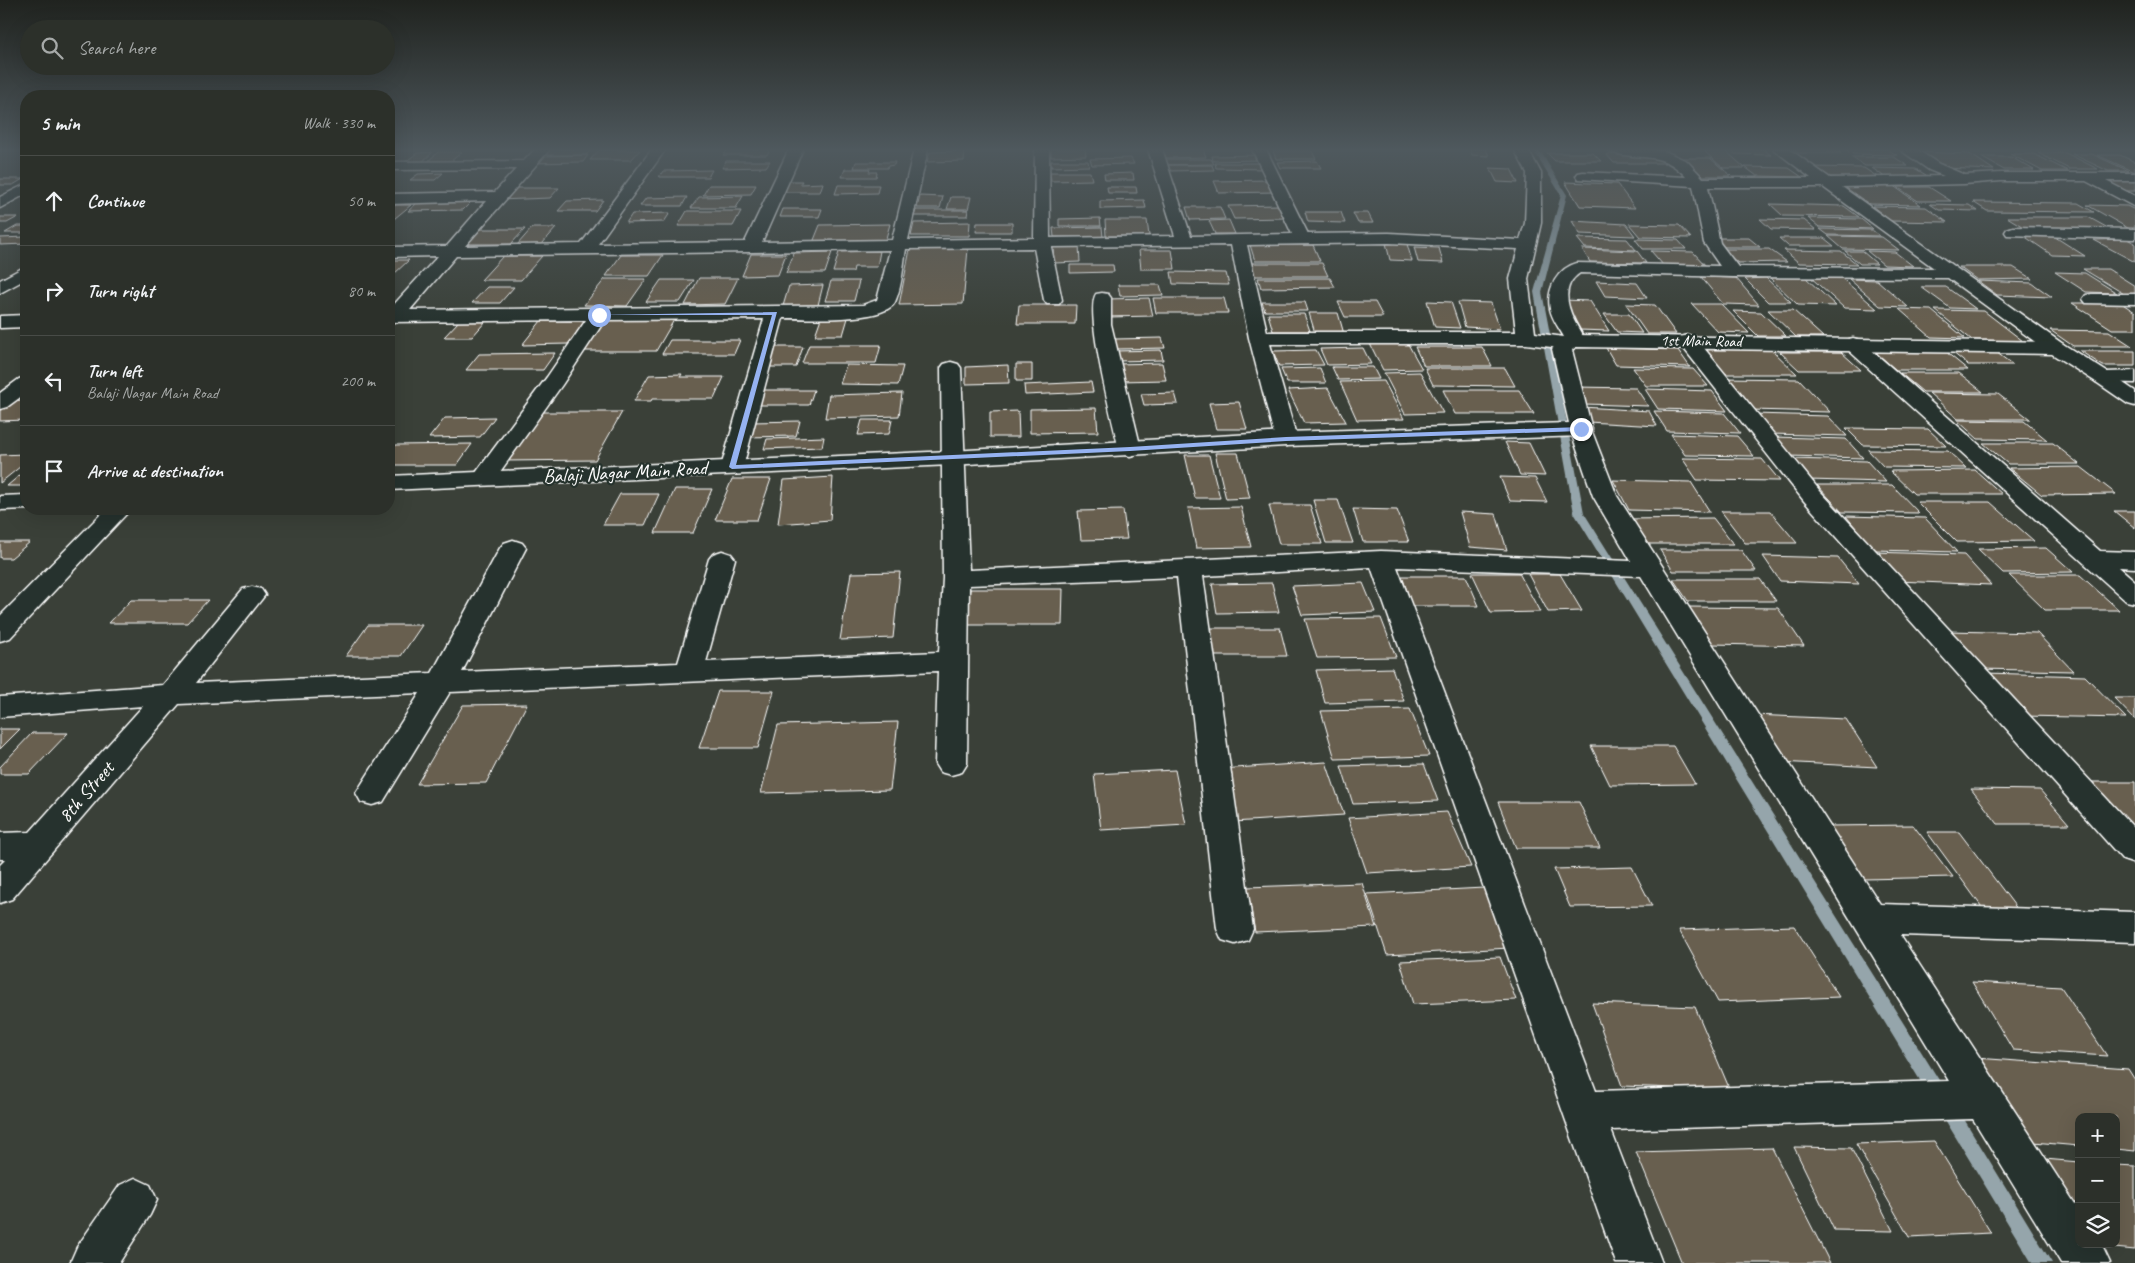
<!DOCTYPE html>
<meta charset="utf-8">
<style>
body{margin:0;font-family:Caveat,sans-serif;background:#343832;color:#f1f3f6}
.controls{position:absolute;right:15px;bottom:15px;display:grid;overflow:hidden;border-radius:10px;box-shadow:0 5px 20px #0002}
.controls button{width:45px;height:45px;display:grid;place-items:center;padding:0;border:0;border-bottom:1px solid #484b47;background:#2c302a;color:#f1f3f6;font:25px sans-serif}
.stop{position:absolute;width:15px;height:15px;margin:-11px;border:4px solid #95b2f1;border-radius:50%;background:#fff}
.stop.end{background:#95b2f1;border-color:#fff;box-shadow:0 1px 5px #0008}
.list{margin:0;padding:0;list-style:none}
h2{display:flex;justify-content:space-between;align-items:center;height:65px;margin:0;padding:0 20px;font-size:21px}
h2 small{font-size:16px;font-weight:400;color:#a6a9a8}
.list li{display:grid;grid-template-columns:32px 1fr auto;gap:15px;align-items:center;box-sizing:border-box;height:90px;padding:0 20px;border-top:1px solid #484b47}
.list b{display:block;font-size:19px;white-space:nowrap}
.list p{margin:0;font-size:16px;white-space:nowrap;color:#a6a9a8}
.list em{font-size:16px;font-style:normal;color:#a6a9a8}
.icon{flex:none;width:28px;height:28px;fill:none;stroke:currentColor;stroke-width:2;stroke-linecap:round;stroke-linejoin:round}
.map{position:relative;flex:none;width:2135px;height:1263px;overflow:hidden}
.search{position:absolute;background:#2c302a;box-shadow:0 5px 20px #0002;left:20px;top:20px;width:375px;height:55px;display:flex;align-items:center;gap:12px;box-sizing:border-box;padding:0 18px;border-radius:28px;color:#a6a9a8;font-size:19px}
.panel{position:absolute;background:#2c302a;box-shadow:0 5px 20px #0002;left:20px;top:90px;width:375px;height:425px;border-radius:20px}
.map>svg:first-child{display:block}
</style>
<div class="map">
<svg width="2135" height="1263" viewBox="0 0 2135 1263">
<rect width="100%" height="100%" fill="#3a4038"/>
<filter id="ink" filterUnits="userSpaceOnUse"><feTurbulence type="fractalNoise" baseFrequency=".02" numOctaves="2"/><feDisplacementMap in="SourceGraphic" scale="10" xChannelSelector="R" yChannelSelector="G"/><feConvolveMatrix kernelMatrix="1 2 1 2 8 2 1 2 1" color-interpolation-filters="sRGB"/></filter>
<g filter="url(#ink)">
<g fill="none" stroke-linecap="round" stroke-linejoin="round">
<path fill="#95a5ab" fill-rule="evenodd" d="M1533 149H1539L1567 195 1542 292 1584 513 1944 1088 1946 1094 1944 1100 1938 1102 1932 1100 1574 513 1534 292 1561 195Z
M1947 1099 1953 1101 2052 1263H2032L1941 1113 1939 1107 1941 1101Z"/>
</g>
<path fill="#675f50" stroke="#fff" d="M547 149H591L586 155H541Z
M728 149H770L767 155H723Z
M1051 149H1085L1086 156 1051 157Z
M1163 149H1203L1206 157 1166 158Z
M1470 149H1486L1489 156 1472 155Z
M1728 149H1763L1771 155 1735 154Z
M1792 149H1835L1841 153H1799Z
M1844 149H1887L1897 155 1853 154Z
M599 150H640L631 160H590Z
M965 151 964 161 927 162 930 152Z
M1273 151H1312L1316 159H1276Z
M1704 151H1726L1745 168H1723Z
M433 152 421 163H404L417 153Z
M438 152H462L450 162 426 163Z
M1921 152 1970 154 1994 170 1943 168Z
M1547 153H1593L1601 161H1555Z
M2038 153H2066L2098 169H2069Z
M1606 154 1656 155 1665 163H1614Z
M2010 154H2034L2068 171H2042Z
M2072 154H2092L2129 171H2108Z
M588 155 583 162 532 163 538 156Z
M1259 155 1261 160 1213 161 1212 156Z
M2097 155H2120L2135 162V172Z
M1851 157H1894L1908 166H1865Z
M1981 157H2011L2034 170H2004Z
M1131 158 1134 164 1092 165 1090 159Z
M1683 158H1710L1731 176H1703Z
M1162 159H1211L1214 164 1164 165Z
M726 161H770L766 167 722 168Z
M1051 161H1088L1089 166 1051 167Z
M1317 161 1321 168H1280L1277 162Z
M856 162H895L894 165 888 166 887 168H854Z
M1215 163H1261L1263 169 1216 168Z
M1168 165H1212L1214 170 1169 171Z
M1745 167 1789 168 1802 177 1757 176Z
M1815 167 1864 168 1879 178 1828 177Z
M1490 168 1511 169 1518 183 1497 182Z
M1872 168 1916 169 1931 178H1886Z
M845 169H870L869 172H877L876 177H842Z
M712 170 708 177H659L663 171Z
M1050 172H1090L1092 180 1051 181Z
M443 173 435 180H410L418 174Z
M1133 173 1134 180H1105L1104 174Z
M2100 178 2135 179V191H2123Z
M0 179H23L13 185H0Z
M1269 180 1276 192 1219 193 1214 181Z
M789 181H802L800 184 823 183 820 192H784Z
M1565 182 1617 184 1635 208 1580 206Z
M709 185H756L751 194 703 195Z
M838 185H879L877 193 835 194Z
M1842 185H1892L1921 205 1869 204Z
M1107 187H1136L1137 193H1108Z
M1897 187H1929L1951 201H1918Z
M511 188H559L550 198 499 200Z
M743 196 736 208H691L699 197Z
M920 196 943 197 940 208H917Z
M687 197 682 206H640L646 198Z
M951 197H971L968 209H947Z
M603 200 595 211H558L567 201Z
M1144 200 1146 208 1100 209V201Z
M471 202 463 210 408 211 417 203Z
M1973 202 2078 203 2094 212 1987 211Z
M1770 204 1844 206 1859 217 1783 216Z
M1930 204 1969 205 1978 211 1939 210Z
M389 205H411L389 223Z
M1280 205 1287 218 1234 219 1228 206Z
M2087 205 2127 206 2135 210V232Z
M1872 206 1926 207 1947 222 1891 221Z
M1186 207H1220L1225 219 1190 220Z
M783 209H822L819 217H780Z
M916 210H968L967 216H914Z
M687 211H741L733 226H678Z
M1305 212H1341L1345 223 1308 222Z
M670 213 664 222 626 223 632 214Z
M1353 213H1368L1373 223H1358Z
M0 217H18L7 223H0Z
M2007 217H2088L2108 228H2025Z
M1100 218 1101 226H1059V219Z
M1808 218 1861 219 1873 229 1819 227Z
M1760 219 1804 220 1816 230 1771 229Z
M1105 220H1147L1149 236H1106Z
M1229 220 1235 234H1215L1209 221Z
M1572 221 1626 224 1635 236 1580 234Z
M970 222 969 236H911L914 223Z
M977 223H1012V232H976Z
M890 224 884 245H812L820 225Z
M1629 224 1679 225 1691 238 1640 237Z
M17 226H26V233H5Z
M1102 227 1103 237H1054L1053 228Z
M532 228H556L542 244 517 245Z
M475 229H525L511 244H460Z
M1820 229 1872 230 1880 236 1828 235Z
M2021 234 2052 235 2085 256 2052 255Z
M1828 236 1882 237 1899 250 1843 249Z
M26 237V244L0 245V238Z
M1577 238 1627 239 1636 250 1585 248Z
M1714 238H1749L1760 247H1724Z
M1779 238H1824L1834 246H1788Z
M1635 239 1678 240 1686 249H1643Z
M2127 239 2135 243V262L2094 240Z
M1386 243 1407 244 1412 261 1390 260Z
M1250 245H1313L1320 261H1255Z
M1079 246 1080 262 1054 263 1053 247Z
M1414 247 1439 248 1443 263 1418 262Z
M910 249H968L963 304 899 305Z
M1582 249 1637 251 1646 263 1590 262Z
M1721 249H1769L1787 262 1738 263Z
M1139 250H1172L1175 269H1141Z
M1784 250 1841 251 1857 264 1799 263Z
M880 251 877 267H854L853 272H833L839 252Z
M1651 251 1693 252 1707 267 1664 266Z
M1845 251H1862L1877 264H1860Z
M1867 251 1895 252 1913 266 1884 265Z
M832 252 825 273H786L794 253Z
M751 254H786L778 275 742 276Z
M621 255H663L649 276H606Z
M503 256H542L521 280H481Z
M389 260H409L393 275H389Z
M1251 263H1322L1328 276H1255Z
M1070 265H1113L1114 272 1070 273Z
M1959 267H2013L2032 279 1977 280Z
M2083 269H2108L2135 286V296L2126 295Z
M1171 272 1226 273 1229 285 1173 284Z
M2055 272 2085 273 2117 293 2086 292Z
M1807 274 1838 275 1877 309 1844 308Z
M1768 276H1804L1836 306 1798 305Z
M1701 277 1736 278 1759 305 1723 304Z
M699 278H738L725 304 685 305Z
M1258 278H1330L1335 287 1261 288Z
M1766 278 1791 302H1768L1745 279Z
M605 279H646L627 306 584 305Z
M1849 279 1877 280 1908 307 1880 306Z
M661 280H694L680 302H646Z
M831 281H859L854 301H825Z
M1596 281 1637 283 1647 298 1605 296Z
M1978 281 2032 283 2052 297 1997 295Z
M823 285 818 305 783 306 789 286Z
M1118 285H1160L1163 295 1120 296Z
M487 287H514L500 303H472Z
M1921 287H1946L1976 309 1950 308Z
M1149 298 1153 316 1109 317 1106 299Z
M1153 298H1224L1228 313H1156Z
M1562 300 1590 301 1609 331 1579 330Z
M1427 301 1451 302 1460 328 1435 327Z
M1262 302H1305L1308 311H1265Z
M1338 302H1375L1383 317H1345Z
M1458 302 1491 303 1500 329 1465 327Z
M2072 303H2121L2135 312V329H2112Z
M1626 304 1655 305 1676 334H1647Z
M1692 304H1721L1749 333 1718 332Z
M1019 305H1076L1075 324H1017Z
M1899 309 1931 310 1965 338 1931 337Z
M1768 310H1793L1823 337H1796Z
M1935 310 1984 311 2023 341 1972 340Z
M1733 311 1761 312 1786 336H1758Z
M1309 313H1338L1344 334 1315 333Z
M1268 314H1304L1310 331H1273Z
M1604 314H1629L1642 333 1617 332Z
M821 318H848L843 335H815Z
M603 320H674L656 351H582Z
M459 321H486L472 337H444Z
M541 321H585L568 344 522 345Z
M2050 330 2109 331 2132 346H2073Z
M1162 338 1165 348 1117 349 1115 339Z
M670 340H740L734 354H662Z
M1370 344H1408L1422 369 1383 370Z
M809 345H881L876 363H802Z
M773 347H803L796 367H766Z
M1415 347H1482L1492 366H1424Z
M1363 348 1371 364 1327 365 1320 349Z
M1606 348 1678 350 1690 367 1616 365Z
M1696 349H1771L1797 374H1719Z
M1161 350 1163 360 1117 361 1115 351Z
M1316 350 1324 365 1279 366 1273 351Z
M2080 351H2135V366H2103Z
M1780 352H1841L1861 370H1799Z
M1875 352H1946L1968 370H1896Z
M1952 352H1996L2013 365H1968Z
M555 353 543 370H466L479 354Z
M1162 363 1166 380 1119 381 1116 364Z
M1016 364H1032V381H1016Z
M846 365 903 366 898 385 840 384Z
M1008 365 1009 383 966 384V367Z
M1332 367H1373L1379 379 1338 380Z
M1320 368 1326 383H1287L1281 369Z
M1425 368H1505L1515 386 1433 385Z
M1633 368 1693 369 1708 386H1646Z
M1420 372 1443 413 1405 414 1384 373Z
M1900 373H1959L1983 392H1923Z
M682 374 680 377H724L714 399H652L651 401H634L649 375Z
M1723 378 1799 379 1830 412 1750 410Z
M1384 381 1404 419 1357 420 1340 382Z
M1091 382 1093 392 1025 395 1024 385Z
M1574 387 1636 388 1648 406 1585 404Z
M1328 388 1346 422 1304 423 1288 390Z
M1645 389 1712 391 1727 411 1658 409Z
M761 390H814L809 405H755Z
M1443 390H1519L1534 414H1455Z
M902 393 899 416 825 418 829 395Z
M1175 393 1178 404 1144 405 1141 394Z
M1929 393 1998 394 2030 419H1958Z
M26 400V420L0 421V408L9 401Z
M1239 402 1247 429H1216L1209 403Z
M1582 407 1649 411 1657 426 1588 422Z
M1096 408 1098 432 1030 433V409Z
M1018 411 1019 437H990V412Z
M1654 411 1724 413 1740 433 1667 431Z
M536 412H622L595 460 504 461Z
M1753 414 1828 416 1847 436 1769 434Z
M495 417 480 437 429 438 445 418Z
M862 420H892L889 434 858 435Z
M1957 420 2024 421 2047 440 1978 439Z
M800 421 796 436 747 437 752 422Z
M1846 428 1928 429 1946 446 1863 445Z
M1671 434 1737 436 1754 456 1685 455Z
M824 437 822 447 764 449 767 439Z
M1773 437 1846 439 1863 458 1788 456Z
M1505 442 1529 443 1545 476 1520 475Z
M1983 443H2053L2079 464H2008Z
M472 444 457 465H389V453L396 445Z
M1868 450 1948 451 1966 468 1884 467Z
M1215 453H1238L1250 498 1226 499Z
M26 454V462L0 483V455Z
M1185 455H1209L1220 498H1195Z
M1682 458 1762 459 1780 481 1697 480Z
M1790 459 1867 461 1886 482 1807 480Z
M2081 467 2116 494 2042 495 2009 468Z
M26 470V486H7Z
M1975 470 2002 494H1914L1890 471Z
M833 477 830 520 778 524 784 480Z
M1500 477 1535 478 1547 502 1510 501Z
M732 479H771L757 520H715Z
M1613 480 1691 482 1710 512 1629 510Z
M1817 485H1892L1919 513 1842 512Z
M675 489H712L693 533H655Z
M620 494H659L645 525H603Z
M1313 500H1338L1353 543H1326Z
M1917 502H1990L2034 541 1957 542Z
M1269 505H1310L1322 544H1279Z
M1241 507 1251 547 1196 548 1188 508Z
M1353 509 1397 510 1409 542H1363Z
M1123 510 1127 539 1081 540 1078 511Z
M1721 511H1770L1797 543H1745Z
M2114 511H2135V528Z
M1460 512 1496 514 1507 550 1470 547Z
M1846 516 1925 518 1957 552 1874 550Z
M1713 518 1733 544H1642L1625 519Z
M0 542H30L11 558H0Z
M2046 548 2073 572 2003 573 1978 549Z
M1660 550H1741L1756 571H1673Z
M1874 552 1964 555 1991 585 1897 581Z
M1763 556 1838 558 1859 584 1780 581Z
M900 572 893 638 840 640 851 573Z
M1472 573H1519L1540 612 1491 613Z
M1528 574H1560L1582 611 1548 612Z
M2009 575H2080L2119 610H2045Z
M1402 576H1466L1479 606H1412Z
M1673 579H1760L1776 601H1688Z
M1272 583 1279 612 1217 613 1212 584Z
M1363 583 1375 612 1302 615 1292 586Z
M970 589H1063L1062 625H966Z
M131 600H208L187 623H109Z
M1689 607 1778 608 1804 646 1712 644Z
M1381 618 1396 657 1317 658 1305 619Z
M368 625H422L401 656H346Z
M1207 628H1280L1287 656H1211Z
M1947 631 2037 633 2073 671 1979 669Z
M1392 668 1404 701 1325 703 1316 670Z
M1985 673 2085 676 2126 718 2021 716Z
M718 691H774L758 748H699Z
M2114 698H2135V720Z
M527 704 486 783 417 784 463 705Z
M1410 709 1429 756 1335 759 1321 711Z
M1753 715 1846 719 1877 767 1779 762Z
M898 722 890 790 761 793 778 725Z
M0 729H20L0 749Z
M32 733H68L29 774H0V767Z
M1591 746H1673L1695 784 1610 785Z
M1326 762 1344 815 1233 822 1220 769Z
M1424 764 1438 801 1353 804 1341 766Z
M1175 770 1186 825 1101 830 1094 774Z
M2090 782H2135V827H2132Z
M1971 789 2040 790 2069 824H1998Z
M1498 802H1579L1600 848H1516Z
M1447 812 1471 867 1367 873 1348 818Z
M1913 825 1953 877 1864 879 1828 826Z
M1927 832H1959L2018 910H1984Z
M1632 867 1652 906 1570 907 1554 869Z
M1362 883 1376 927 1255 932 1247 887Z
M1484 888 1509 948 1387 955 1367 894Z
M1794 926 1839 997 1718 1002 1679 930Z
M1500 957 1516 1000 1413 1004 1400 961Z
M1972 982 2061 987 2107 1056 2013 1050Z
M1592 1003 1695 1007 1730 1090 1622 1086Z
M1976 1058 2128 1069 2135 1080V1151L2116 1149V1117H2079V1146L2022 1141Z
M1934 1141 1991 1233 1909 1237 1856 1144Z
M1794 1147 1851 1148 1893 1231 1834 1230Z
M1772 1148 1830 1263H1682L1636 1152Z
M2033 1158 2079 1162V1239Z
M2116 1165 2135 1166V1250L2083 1245 2116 1244Z"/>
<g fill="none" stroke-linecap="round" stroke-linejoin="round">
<g stroke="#fff" stroke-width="3">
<path id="minor" d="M535 149H550L465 246 581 244 652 149H666L598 244 745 242 789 149H803L762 242 892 240 914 149H928L908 240 1034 238 1035 149H1049L1050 238 1175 236 1148 149H1162L1191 236 1292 234 1252 149H1266L1308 234 1389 233 1520 240 1525 223 1527 173 1514 149H1528L1541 173V223L1528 279 1535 333 1564 337C1559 328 1552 319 1550 309 1546 289 1558 268 1577 263L1720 266 1704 243 1693 186 1578 179 1576 176 1578 173 1583 172 1686 177C1679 169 1671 163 1661 160 1648 155 1615 158 1607 149H1648L1667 152 1687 161 1703 178H1811L1773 149H1789L1830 178 1944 176 1929 170 1899 149H1916L1939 164 1965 175 2001 173H2135V181H2106L2135 196V207L2086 181H2001L1964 184 1842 187 2063 344 2066 348 2063 352H2049L1948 278 1733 277 1580 273C1554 290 1574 322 1586 341L1583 345 1568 349 1526 344H1270L1297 439 1294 444 1286 446 1278 444 1275 439 1249 338 1231 245 1051 247 1062 300 1059 304H1047L1044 300 1034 248 906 249C903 266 902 287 895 302 885 323 804 318 783 318L743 467 740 472 732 474 724 472 721 467 764 319 605 320 562 385 492 483 484 485 476 483 472 478 547 377 586 320 389 322V310L438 256 389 257V247L447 246 486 201 389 204V194L495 192 516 169 389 170V162L524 161ZM1708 187H1823L1934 268 1738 267 1720 243ZM1389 243 1518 249 1510 279 1516 332H1267L1247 245ZM890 250 877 300 863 305 410 310 456 256Z
M26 184V194L0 208V197Z
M2013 227 2135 229V239L2007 235 2005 232 2007 229Z
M26 266V279L0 293V280Z
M1102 293 1108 294 1111 298V324L1141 449 1138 454 1130 456 1122 454 1119 449C1113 423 1084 311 1096 294Z
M2092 294H2135V304L2086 303 2083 299 2086 295Z
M26 315V327L0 328V316Z
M1688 335 1695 337 1820 491 2135 829V864L2123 860 1804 501 1678 341 1681 337Z
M1853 338 1860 340 2100 551 2135 552V568L2119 567 2135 581V603L2126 601 1846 348 1843 344 1846 340Z
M951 362 958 364 961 368 969 570 1381 551 1631 561 1593 496 1570 429 1573 424 1581 422 1589 424 1617 496 1880 904 2135 912V942L1900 935 2079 1210V1244H2101L2110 1263H2061L1973 1119 1611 1130 1662 1263H1616L1371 567 1203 576 1253 929 1248 940 1235 944 1222 940 1217 929 1177 577 969 585 967 764 962 772 951 775 940 772 935 764 938 671 450 692 383 802 372 805 361 802 356 793 420 693 179 704 12 899 0 903V865L6 859H0V833L30 832 143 706 0 717V697L163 685 243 589 252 587 261 589 265 595 196 683 432 673 500 548 504 543 513 540 522 543 526 548 462 672 678 663 709 559 713 554 722 551 731 554 735 559 706 662 939 652 943 578 941 368 944 364ZM1397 567 1641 576 1949 1081 1596 1091Z
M2103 372 2110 374 2135 391V406L2128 404 2096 382 2093 378 2096 374Z
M26 377V393L7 407 0 409V393L19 379Z
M106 509H131L10 638 0 641V616Z
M135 1178 150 1185 157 1200 150 1215 119 1263H70L77 1247 120 1185Z"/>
</g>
<g stroke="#fff" stroke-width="3">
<path id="secondary" d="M1576 335 2056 342 2063 344 2107 372 2135 371V383L2096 382 2052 354 1576 347 1572 350 1592 429 1589 434 1581 436 1286 446 951 465 389 490V476L951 451 1286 432 1569 423 1552 349 1561 339Z
M26 495 28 509 0 510V496Z"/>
</g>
<use href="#minor" fill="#26332d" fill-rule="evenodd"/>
<use href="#secondary" fill="#26332d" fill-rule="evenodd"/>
</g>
</g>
<linearGradient id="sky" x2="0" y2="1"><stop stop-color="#20231f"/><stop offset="0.46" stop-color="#4f595e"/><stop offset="1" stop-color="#4f595e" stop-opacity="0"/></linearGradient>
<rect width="2135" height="326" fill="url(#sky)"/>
<path fill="#95b2f1" d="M777 312 736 465 1130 447 1286 437 1581 427 1584 429 1581 431 1286 441 1130 451 732 469 729 467 772 315H596Z"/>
<g text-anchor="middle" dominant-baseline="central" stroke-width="4.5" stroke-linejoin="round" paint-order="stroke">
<g font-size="16" fill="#fff" stroke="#26332d">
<text transform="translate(1701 341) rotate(1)">1st Main Road</text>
</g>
<g font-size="20" fill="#fff" stroke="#26332d">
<text transform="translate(625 472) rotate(-3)">Balaji Nagar Main Road</text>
<text transform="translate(86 792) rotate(-49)">8th Street</text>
</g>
</g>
</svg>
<div class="controls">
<button>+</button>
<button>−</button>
<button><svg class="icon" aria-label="layers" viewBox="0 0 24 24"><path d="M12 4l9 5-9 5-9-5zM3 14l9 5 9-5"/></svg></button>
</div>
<div class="stop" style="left:599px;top:315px"></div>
<div class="stop end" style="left:1581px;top:429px"></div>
<div class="search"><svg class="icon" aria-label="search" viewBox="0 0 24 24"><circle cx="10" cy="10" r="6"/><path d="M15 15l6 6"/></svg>Search here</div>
<section class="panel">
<h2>5 min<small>Walk · 330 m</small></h2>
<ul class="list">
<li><svg class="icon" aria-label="ahead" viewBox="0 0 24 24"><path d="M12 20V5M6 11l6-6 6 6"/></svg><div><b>Continue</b></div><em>50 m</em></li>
<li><svg class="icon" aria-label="right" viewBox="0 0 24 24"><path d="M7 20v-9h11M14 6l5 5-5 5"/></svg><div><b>Turn right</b></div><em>80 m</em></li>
<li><svg class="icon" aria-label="left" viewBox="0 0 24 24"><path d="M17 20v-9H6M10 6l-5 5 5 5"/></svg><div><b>Turn left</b><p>Balaji Nagar Main Road</p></div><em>200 m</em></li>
<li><svg class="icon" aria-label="arrive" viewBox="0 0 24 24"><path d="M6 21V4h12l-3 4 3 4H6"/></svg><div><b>Arrive at destination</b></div></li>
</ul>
</section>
</div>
